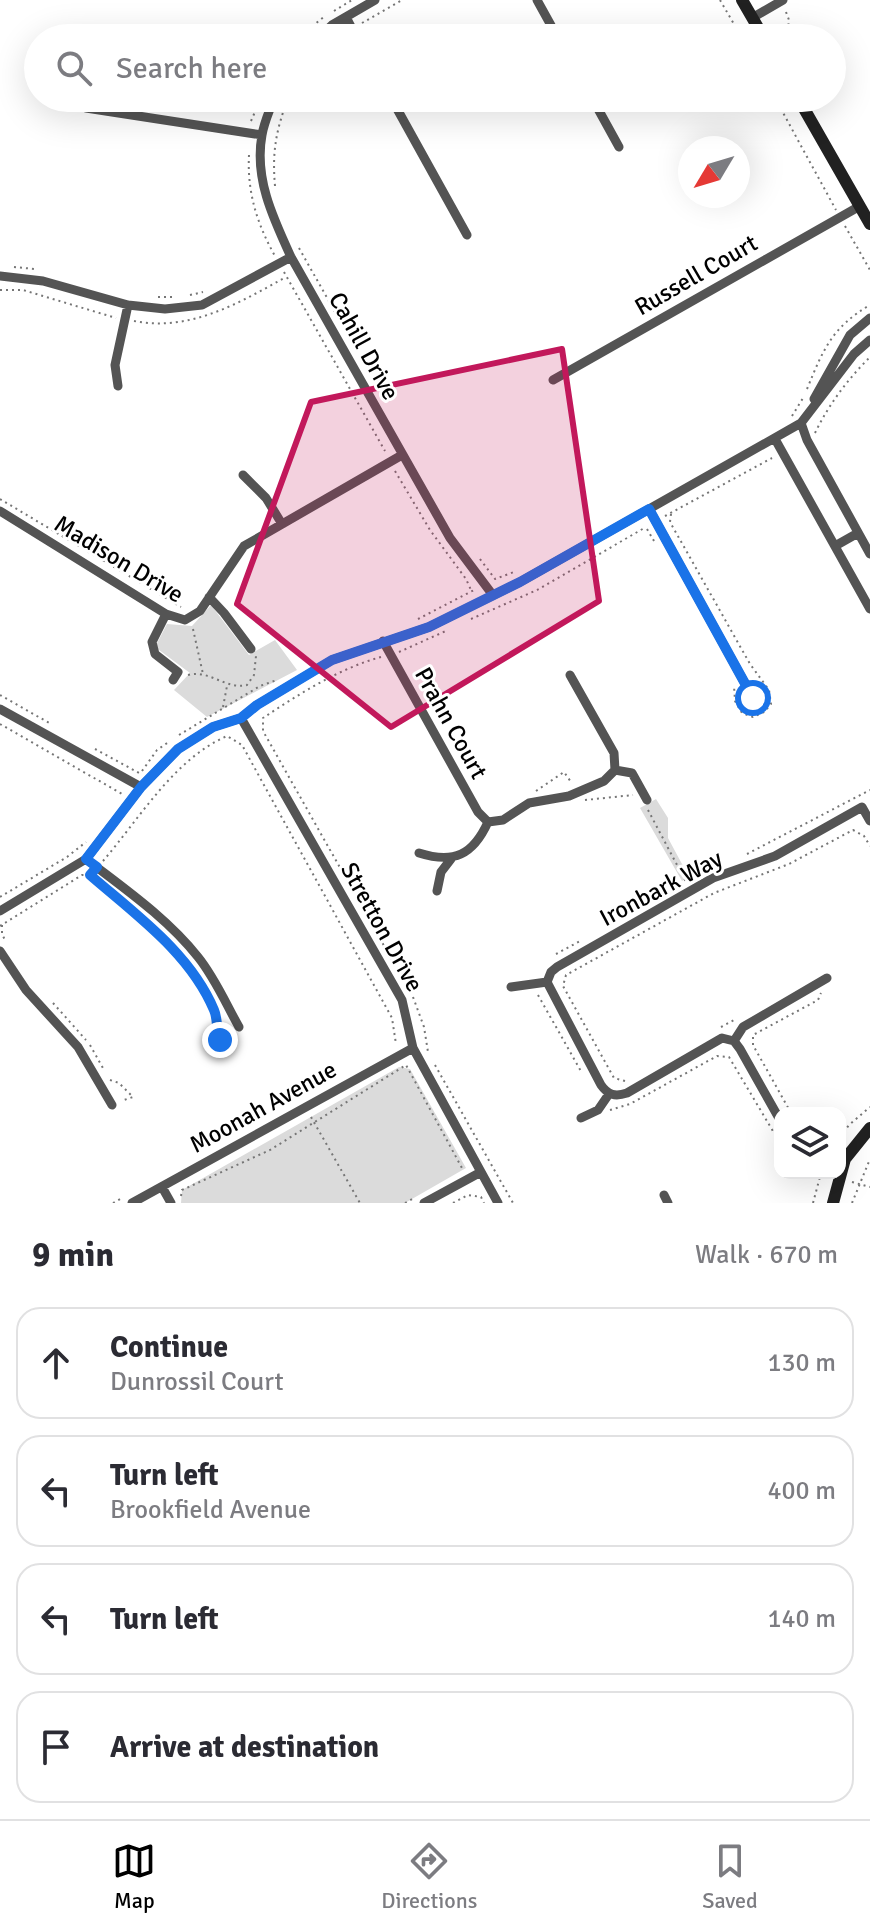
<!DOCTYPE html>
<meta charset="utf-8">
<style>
body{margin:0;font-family:Signika,sans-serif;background:#f2f2f3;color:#2b2b33}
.controls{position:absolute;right:24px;bottom:24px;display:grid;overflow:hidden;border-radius:16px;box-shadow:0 8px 32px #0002}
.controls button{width:72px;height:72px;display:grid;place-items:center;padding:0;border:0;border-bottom:2px solid #e1e1e2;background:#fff;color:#2b2b33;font:40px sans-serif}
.compass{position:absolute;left:678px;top:136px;width:72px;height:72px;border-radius:50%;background:#fff;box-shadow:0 8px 32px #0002;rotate:232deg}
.stop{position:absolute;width:24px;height:24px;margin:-18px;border:6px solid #1a73e8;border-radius:50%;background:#fff}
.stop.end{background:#1a73e8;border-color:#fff;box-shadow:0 2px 8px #0008}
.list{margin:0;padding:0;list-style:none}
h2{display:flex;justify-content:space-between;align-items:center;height:104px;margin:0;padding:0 32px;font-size:34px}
h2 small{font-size:26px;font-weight:400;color:#7c7c81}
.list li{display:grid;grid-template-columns:52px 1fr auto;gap:24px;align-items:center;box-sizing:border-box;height:112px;margin:0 16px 16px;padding:0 16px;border:2px solid #e1e1e2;border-radius:24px}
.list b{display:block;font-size:30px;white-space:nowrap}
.list p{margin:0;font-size:26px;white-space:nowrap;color:#7c7c81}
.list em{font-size:26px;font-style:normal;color:#7c7c81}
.icon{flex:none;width:44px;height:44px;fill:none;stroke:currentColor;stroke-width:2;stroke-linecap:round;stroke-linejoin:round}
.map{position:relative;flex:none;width:870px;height:1203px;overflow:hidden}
.search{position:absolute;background:#fff;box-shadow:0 8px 32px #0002;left:24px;right:24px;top:24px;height:88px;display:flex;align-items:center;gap:20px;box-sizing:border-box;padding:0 28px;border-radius:44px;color:#7c7c81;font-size:30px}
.sheet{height:616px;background:#fff}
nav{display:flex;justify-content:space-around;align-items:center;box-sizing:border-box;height:112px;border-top:2px solid #e1e1e2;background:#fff;font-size:22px;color:#7c7c81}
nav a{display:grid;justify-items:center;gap:4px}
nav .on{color:#000}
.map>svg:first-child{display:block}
</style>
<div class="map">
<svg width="870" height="1203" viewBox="0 0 870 1203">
<rect width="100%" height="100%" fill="#fff"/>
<path fill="#dbdbdb" d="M211 605 249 655 275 640 297 670 207 717 174 690 190 673 155 647 167 624 192 626Z
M656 799 668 818V838L689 877 682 881 640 808Z
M399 1067 410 1069 466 1168 405 1203H181L182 1190Z"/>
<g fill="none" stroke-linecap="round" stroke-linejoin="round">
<path stroke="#767676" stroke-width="2" stroke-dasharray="2 4" stroke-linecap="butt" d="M720 0 742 38
M334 11 352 0
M786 12 789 20 787 38
M362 23 402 0
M298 38 325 16
M337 38 342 34
M775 98 836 210
M251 121 261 98
M249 155C247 192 257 224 275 256
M275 186C272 151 276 131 288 98
M845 226 870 270
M299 248 339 319
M14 267 35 269
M284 272 385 451
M0 290H23L116 318
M190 295 203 292
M158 297H172
M134 321C190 332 239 303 286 277
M807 389C823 350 832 327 870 305
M792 416 803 398
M815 433C829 404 848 379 870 357
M395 471 430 530 466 579 471 590
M0 499 181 607
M671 514 670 522 750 664 769 690 771 704 764 712 753 717 742 713 735 701 734 686
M665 516 772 458
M647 529 654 541
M480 559 495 579 514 572
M418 619 476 589
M471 619 537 590 646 527
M193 629 203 674
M399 652 448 630
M381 657C340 668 299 694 263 718V731L396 967
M188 675C209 669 226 690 247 685L254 675 256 656
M0 695 51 724
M223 707 227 686
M0 724 122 794
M179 735 260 686 277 680
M95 749 139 773
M142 771 157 750 170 741
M536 791 564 772 571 782
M585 800 633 795
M648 810 686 882
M747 854 870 790
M103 861C140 818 174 759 227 736L242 745 392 1018 396 1044
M100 884 186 962 216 1014V1030L220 1040 232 1050 237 1037
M0 897 67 857 86 842
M2 925V934L6 942
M0 926 82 875H91
M556 954 582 940
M538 995 582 1073
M413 997 424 1027 428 1052
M53 1003 86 1040
M721 1027 736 1019
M90 1045 103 1068
M435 1065 513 1203
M110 1080 119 1083 133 1097 121 1101
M625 1081 614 1078 563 986 566 975 714 893 789 864 853 830 864 836 870 846
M610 1110 630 1104 717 1056 729 1057 780 1143
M791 1113 753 1045V1035L818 1000 821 993
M311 1117 360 1203
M840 1137 849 1125 870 1107
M852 1182 870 1187
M181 1196 182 1190 270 1150 406 1065 462 1168
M113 1203 122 1198
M405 1203 414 1198
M453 1203 468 1195 481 1197 484 1203
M813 1203 821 1173
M852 1203 870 1159"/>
<path stroke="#545454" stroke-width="9" d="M537 0 558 38
M346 17 357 38
M752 18 783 0
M318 38 332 25 375 0
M274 98C270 110 264 122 262 135 254 178 273 218 291 257L450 538 492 594
M391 98 467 235
M592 98 619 147
M86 108 262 135
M0 276 43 281 128 305 165 309 202 305 291 257
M553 380 860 206
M118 386 115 365 128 305
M814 399 850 335 870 318
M801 423 807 440 870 554
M775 439 870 609
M243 475 266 498 282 524
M649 509 753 698
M0 511 166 614 185 620 200 611 244 546 402 455
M835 546 858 533
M209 597 224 613 251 649
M166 614 152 642 155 654 178 672 173 680
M383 641 478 812 488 822 503 820 529 803 569 796 604 781 615 770 614 753 570 675
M0 709 141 787
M241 718 402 1000 413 1048 498 1203
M615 770 632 773 647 800
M419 853C454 864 473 855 488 822
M86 859C125 889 167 918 198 957 215 978 226 1004 239 1027
M437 891 441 872 451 859
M0 911 86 859 141 787 178 749 213 727 241 718 257 705 332 660 429 627 520 582 801 423 854 354 870 340
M0 951 26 990 78 1047 112 1105
M547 982 551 972 557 967 713 878 775 856 862 807 870 821
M547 982 601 1085C608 1095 615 1097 627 1093L722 1038 734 1041 740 1049 780 1120
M511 987 547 982
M734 1041 743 1027 827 978
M581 1118 598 1110 609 1094
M162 1187 171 1203
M664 1195 668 1203
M132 1203 413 1048
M424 1203 481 1172"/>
<path stroke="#212121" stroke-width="12" d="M742 0 764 38
M798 98 870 224
M833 1203 845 1159 870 1128"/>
</g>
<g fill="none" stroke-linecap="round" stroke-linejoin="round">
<path stroke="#1a73e8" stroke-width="10" d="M220 1040C216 1030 218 1019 214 1010 190 953 136 915 90 875L97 867 86 859 141 787 178 749 213 727 241 718 257 705 332 660 429 627 520 582 649 509 753 698"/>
</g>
<path fill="#c2185b" fill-opacity="0.2" stroke="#c2185b" stroke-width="6" stroke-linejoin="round" d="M562 349 599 601 391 727 237 604 311 402Z"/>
<g text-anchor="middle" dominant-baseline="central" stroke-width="6" stroke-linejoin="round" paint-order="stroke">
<g font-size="24" fill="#000" stroke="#fff">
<text transform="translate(696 275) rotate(-30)">Russell Court</text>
<text transform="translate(364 346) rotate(61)">Cahill Drive</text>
<text transform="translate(119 559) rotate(31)">Madison Drive</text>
<text transform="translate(451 723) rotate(61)">Prahn Court</text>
<text transform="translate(661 888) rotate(-28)">Ironbark Way</text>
<text transform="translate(382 927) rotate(61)">Stretton Drive</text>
<text transform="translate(263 1107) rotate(-29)">Moonah Avenue</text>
</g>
</g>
</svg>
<div class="controls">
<button><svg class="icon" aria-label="layers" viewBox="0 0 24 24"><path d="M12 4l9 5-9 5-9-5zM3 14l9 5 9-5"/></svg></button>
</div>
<svg class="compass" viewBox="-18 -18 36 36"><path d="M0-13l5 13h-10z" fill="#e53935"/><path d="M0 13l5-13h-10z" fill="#7c7c81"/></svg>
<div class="stop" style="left:753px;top:698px"></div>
<div class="stop end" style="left:220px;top:1040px"></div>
<div class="search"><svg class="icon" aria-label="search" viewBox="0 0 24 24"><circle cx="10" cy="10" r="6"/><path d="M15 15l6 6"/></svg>Search here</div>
</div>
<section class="sheet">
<h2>9 min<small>Walk · 670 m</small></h2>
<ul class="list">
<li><svg class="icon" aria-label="ahead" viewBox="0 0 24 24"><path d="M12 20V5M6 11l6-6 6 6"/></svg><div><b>Continue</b><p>Dunrossil Court</p></div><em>130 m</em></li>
<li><svg class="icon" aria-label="left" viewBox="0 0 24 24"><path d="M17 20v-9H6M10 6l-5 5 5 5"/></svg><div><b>Turn left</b><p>Brookfield Avenue</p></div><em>400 m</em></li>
<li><svg class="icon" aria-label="left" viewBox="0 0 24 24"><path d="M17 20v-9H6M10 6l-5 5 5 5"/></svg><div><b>Turn left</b></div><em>140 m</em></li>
<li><svg class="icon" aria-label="arrive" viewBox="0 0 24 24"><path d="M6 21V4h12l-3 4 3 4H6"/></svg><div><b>Arrive at destination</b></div></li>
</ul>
</section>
<nav>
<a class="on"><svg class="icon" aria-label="map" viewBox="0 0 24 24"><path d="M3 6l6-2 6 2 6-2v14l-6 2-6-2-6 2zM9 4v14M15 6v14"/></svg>Map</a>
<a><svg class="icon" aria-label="directions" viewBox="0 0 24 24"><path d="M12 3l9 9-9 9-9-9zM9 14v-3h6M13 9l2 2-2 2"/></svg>Directions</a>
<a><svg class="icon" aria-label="saved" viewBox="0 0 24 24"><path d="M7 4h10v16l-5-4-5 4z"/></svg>Saved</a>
</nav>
